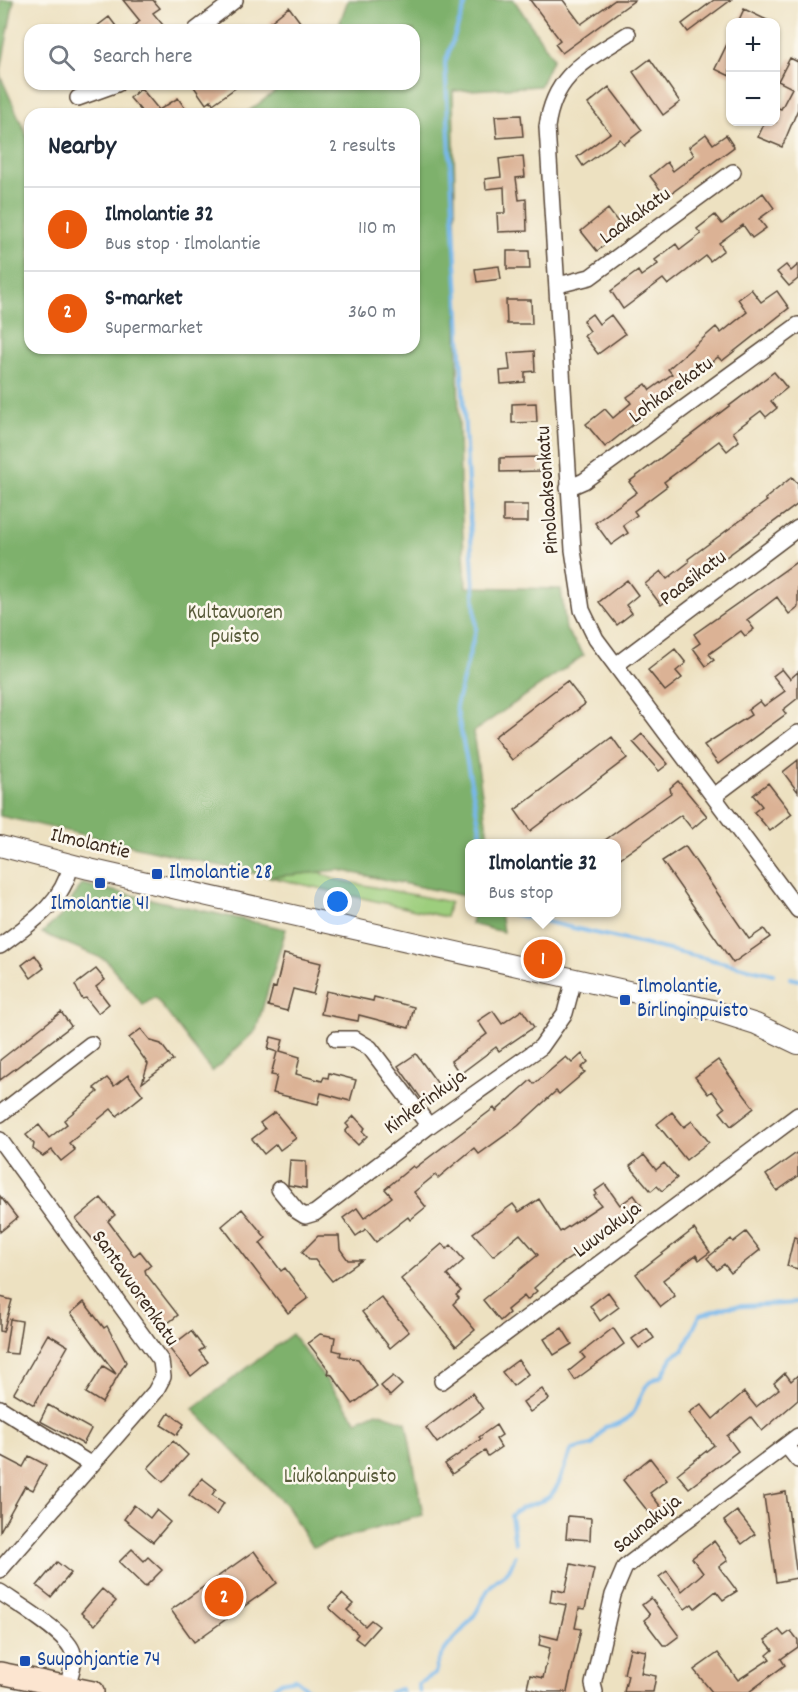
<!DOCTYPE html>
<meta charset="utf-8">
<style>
body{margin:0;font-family:Dekko,sans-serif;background:#f2f2f3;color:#1f2937}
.controls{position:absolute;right:18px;top:18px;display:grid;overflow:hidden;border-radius:12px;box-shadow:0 2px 4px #0004}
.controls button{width:54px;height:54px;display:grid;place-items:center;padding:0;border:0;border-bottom:2px solid #e0e1e3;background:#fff;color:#1f2937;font:30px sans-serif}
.you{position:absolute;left:338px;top:902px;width:21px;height:21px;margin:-15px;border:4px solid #fff;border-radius:50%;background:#1a73e8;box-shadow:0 0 0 9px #1a73e833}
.badge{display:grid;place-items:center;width:39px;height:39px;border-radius:50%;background:#ea580c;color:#fff;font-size:20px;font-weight:700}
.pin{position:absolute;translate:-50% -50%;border:3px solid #fff;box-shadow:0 2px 6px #0006}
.popup{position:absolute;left:465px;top:839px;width:156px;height:78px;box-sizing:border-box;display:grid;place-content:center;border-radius:12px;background:#fff;filter:drop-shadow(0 2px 4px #0005);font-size:20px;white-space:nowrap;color:#747a83}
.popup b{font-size:22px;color:#1f2937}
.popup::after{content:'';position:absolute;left:50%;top:100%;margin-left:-12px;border:12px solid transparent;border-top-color:#fff}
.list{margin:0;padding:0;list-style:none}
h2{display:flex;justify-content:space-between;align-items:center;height:78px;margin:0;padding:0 24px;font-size:26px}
h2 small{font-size:20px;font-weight:400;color:#747a83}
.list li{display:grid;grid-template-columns:39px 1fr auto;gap:18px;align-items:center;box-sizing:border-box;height:84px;padding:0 24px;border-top:2px solid #e0e1e3}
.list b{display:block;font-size:22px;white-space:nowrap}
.list p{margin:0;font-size:20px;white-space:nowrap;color:#747a83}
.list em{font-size:20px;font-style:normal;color:#747a83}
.icon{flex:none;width:33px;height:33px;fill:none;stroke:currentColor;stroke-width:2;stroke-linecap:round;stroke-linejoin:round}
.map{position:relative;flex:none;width:798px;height:1692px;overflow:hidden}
.search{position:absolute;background:#fff;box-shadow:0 2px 4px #0004;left:24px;top:24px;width:396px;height:66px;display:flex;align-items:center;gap:15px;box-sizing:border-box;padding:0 21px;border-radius:18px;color:#747a83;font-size:22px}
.panel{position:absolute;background:#fff;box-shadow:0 2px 4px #0004;left:24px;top:108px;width:396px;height:246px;border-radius:18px}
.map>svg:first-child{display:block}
</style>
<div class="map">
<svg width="798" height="1692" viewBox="0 0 798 1692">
<rect width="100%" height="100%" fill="#fbf7ec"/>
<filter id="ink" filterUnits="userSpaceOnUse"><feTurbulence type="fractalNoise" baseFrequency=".0167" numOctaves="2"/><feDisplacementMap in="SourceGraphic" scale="12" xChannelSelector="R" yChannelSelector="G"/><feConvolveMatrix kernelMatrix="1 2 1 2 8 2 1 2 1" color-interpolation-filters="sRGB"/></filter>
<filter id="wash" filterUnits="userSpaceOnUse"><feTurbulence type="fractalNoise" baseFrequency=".008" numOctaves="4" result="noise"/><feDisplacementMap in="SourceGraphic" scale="24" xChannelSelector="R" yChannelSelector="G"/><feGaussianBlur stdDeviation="1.35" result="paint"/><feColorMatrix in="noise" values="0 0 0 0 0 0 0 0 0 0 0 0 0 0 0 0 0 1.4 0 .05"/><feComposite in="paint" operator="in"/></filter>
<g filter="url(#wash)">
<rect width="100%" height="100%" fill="#ede1c1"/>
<path fill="#9dce7d" stroke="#6c7c4e" stroke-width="1.5" d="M320 872 333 879 450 902 446 917 270 877Z"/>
<path fill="#7eb16c" stroke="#5c6e45" stroke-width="1.5" d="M0 0H14L0 75 30 143V348H414V114H245L285 84H414V30H337L348 0H514L553 58 540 86 453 91 460 485 466 587 561 589 566 630 584 655 473 732 489 843 470 844 469 897 339 870 270 877 0 816Z
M82 884 286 929 256 1030 212 1072 155 997 143 1005 106 960 42 933 61 916Z
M480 913H500L503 932 471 924 473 914 479 916Z
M292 1334 357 1421 377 1412 406 1422 423 1515 312 1547 286 1505 193 1409Z"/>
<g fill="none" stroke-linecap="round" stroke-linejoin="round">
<path stroke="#78b8ec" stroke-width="4" d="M467 0 445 63 476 629 456 706 483 844
M504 912 773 974
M791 978 798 980
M515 1543 511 1516C521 1503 541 1506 552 1494 563 1481 564 1463 572 1450L592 1445 605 1427C652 1420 628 1386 662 1376L673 1356 683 1350 700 1315 726 1307 798 1303
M268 1692 281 1682 295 1679 311 1692
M390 1692 401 1689 403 1692
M420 1692 418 1684 435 1674C440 1647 459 1637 473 1617 480 1608 483 1597 489 1588 499 1574 508 1579 515 1556"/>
</g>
<g id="blocks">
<path fill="#dbb295" d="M123 0H153L160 8 153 13 167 30H130L140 21Z
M530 0H563L581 24 615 0H635L562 53 555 44 560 40Z
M714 0H731L688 32 682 24Z
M289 7 306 30H275L269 23Z
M744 9 771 22H738Z
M109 17 119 30H92Z
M730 38V76L715 69Z
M790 58 798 62V109L782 147 758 137 765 122H776V107L781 109 792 88 778 81Z
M650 59 680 102 663 115 633 72Z
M192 84H241L213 104 211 100 206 104Z
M609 87 642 130 624 144 620 139 583 166 577 157 610 133 588 104Z
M141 88 159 110 178 98 189 114H144L130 98Z
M521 115 523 136 497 138 495 116Z
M706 134 713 144 726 135 734 147 666 197 650 176 667 162 673 171 694 155 689 147Z
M523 156 525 177 516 178 519 200 526 199 527 231 498 232 497 213H505L504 187 486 189 485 179 501 177 499 159Z
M763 193 774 208 759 219 766 228 752 238 743 225 719 243 724 250 710 261 706 256 668 285 663 279 623 309 611 291 638 271 641 276 658 264 655 260 676 244 680 250 701 234 697 229 715 215 722 224Z
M608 209 624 230 597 251 581 231Z
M507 251H529L530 269H507Z
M786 265 791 271 798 265V279L789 286 777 272Z
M499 266 501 279 477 282 475 269Z
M751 289 761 302 777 291 789 308 722 361 718 357 605 447 586 424 605 409 613 418 631 403 627 397 646 384 650 390 672 374 668 369 716 327 721 333 747 312 738 299Z
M506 300H531L532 324H507Z
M592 314 599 324 611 315 625 334 598 354 584 336 590 331 583 321Z
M534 351 535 371 525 372V382L501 384 500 371 510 370 508 353Z
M774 372 787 388 771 401 777 408 766 417 761 411 733 432 739 441 727 451 719 441 664 482 667 486 634 511 637 515 623 525 628 533 611 545 595 523 637 492 629 482Z
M536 403 537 422 512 423V404Z
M540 457V471L500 472V458Z
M792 477 798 484V504L661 605 645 584 661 571 667 579 689 562 688 559 767 501 765 499Z
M503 505H528V522H503Z
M798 561V607L789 614 777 597 747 620 754 629 745 636 741 631 709 654 714 660 706 666 693 648 700 643 694 634Z
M627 580 638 595 626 605 632 613 617 625 599 602Z
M675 649 686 663 676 671 682 678 665 691 648 670Z
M782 669 790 679 798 672V698L783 710 786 714 718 764 704 745 751 715 748 710 760 701 764 706 785 691 773 676Z
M567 681 585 704 512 760 494 737Z
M642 734 668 764 659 771 633 742Z
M612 737 627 758 530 831 515 810Z
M798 760V792L783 772Z
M678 781 707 816 692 829 681 815 616 861V843H601L671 793 670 788Z
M768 783 792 814 770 831 754 812 762 806 753 795Z
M685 846 749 939 764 929 770 937 733 963 662 861Z
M284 954 321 963 313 994 293 989 287 1011 268 1006 273 987 276 988Z
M35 955 44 968 31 978 22 965Z
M96 969 105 980 96 987 109 1004 98 1013 86 998 82 999 75 985Z
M326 991 373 1001 374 997 414 1007 409 1028 359 1015 358 1021 321 1014Z
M522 1010 534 1027 499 1051 496 1047 460 1074 451 1061 487 1034 478 1021 493 1011 502 1024Z
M61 1012 71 1026 0 1080V1060Z
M141 1029 151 1041 161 1044 173 1060 142 1083 148 1064 129 1038Z
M271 1037 283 1040 280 1051 300 1057 296 1074 322 1081 324 1077 328 1078 329 1073 356 1080 350 1101 321 1093 318 1104 273 1093 277 1076 271 1075 277 1052 268 1049Z
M416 1054 441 1088 423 1101 398 1066Z
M582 1054 588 1062 581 1068 585 1072 559 1094 556 1091 518 1126 479 1154 474 1148 438 1178 435 1175 414 1192 426 1207 410 1220 408 1217 376 1242 366 1229 356 1236 343 1218 357 1208 364 1218 392 1197 385 1189 413 1166 415 1168 494 1108 496 1111 531 1080 534 1084 566 1057 572 1063Z
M718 1060 754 1108 731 1126 720 1112 725 1108 712 1091 708 1094 695 1077Z
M128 1075 143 1095 117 1116 111 1109 69 1143 75 1150 61 1161 52 1150 43 1156 33 1149 34 1144 26 1135 39 1125 49 1138 67 1124 64 1120 98 1092 94 1088 107 1078 114 1086Z
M275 1112 296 1138 280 1150 276 1144 264 1154 252 1139 265 1129 260 1123Z
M672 1112 684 1127 692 1121 709 1142 686 1160 657 1124Z
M354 1116 365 1128 362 1131 367 1136 358 1145 345 1132 349 1127 346 1124Z
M798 1152V1176L777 1191 766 1175Z
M644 1155 656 1170 664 1163 677 1178 662 1191 657 1186 651 1191 630 1166Z
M290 1160 306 1161V1188L288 1185Z
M605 1184 620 1205 634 1195 642 1206 606 1235 561 1264 534 1288 537 1291 527 1300 524 1296 507 1310 509 1313 500 1321 483 1300 538 1255 520 1234 493 1256 473 1233 513 1204 519 1212 539 1199 560 1232 601 1205 594 1196 597 1194 595 1191Z
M0 1196 17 1218 0 1232Z
M101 1198 115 1215 108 1221 134 1256 140 1251 151 1265 145 1270 146 1274 178 1315 159 1330 138 1303 142 1299 76 1219Z
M242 1209 266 1238 260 1243 281 1271 285 1268 308 1298 288 1313 222 1226Z
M694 1229 710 1252 699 1260 696 1255 663 1280 675 1296 661 1307 636 1274Z
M746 1232 760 1250 731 1273 724 1264 717 1270 707 1258 731 1239 733 1242Z
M318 1236H339L340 1249 348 1260H362L332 1281 315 1260H309L302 1252Z
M794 1237 798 1238V1269L787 1266Z
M442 1244 447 1249 451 1245 464 1260 447 1275 461 1291 456 1295 459 1298 453 1304 475 1330 456 1346 401 1279Z
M608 1292 619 1307 600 1321 590 1306Z
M0 1297 12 1300 3 1332 0 1331Z
M381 1297 409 1332 390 1348 362 1312Z
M84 1302 104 1328 107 1326 126 1362 102 1403 86 1393 103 1366 116 1374 71 1313Z
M10 1319 22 1321 17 1354 5 1353Z
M562 1328 572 1344 554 1355 544 1339Z
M613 1328 624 1344 575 1380 569 1371 585 1358 581 1353Z
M647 1328 654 1338 639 1348 632 1339Z
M191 1331 204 1348 199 1351 208 1362 191 1376 169 1348Z
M48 1334 68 1346 34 1405 14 1393Z
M320 1334 335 1337 333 1350 341 1352 340 1356 358 1359 377 1386 353 1404 332 1375 328 1374 329 1370 308 1343Z
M518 1360 528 1374 513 1386 502 1372Z
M785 1373 791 1381 798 1375V1400L762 1431 751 1417 727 1436 738 1451 689 1488 677 1474 714 1445 689 1413 701 1404 713 1419 744 1392 756 1407 779 1389 774 1383Z
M393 1376 402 1385 390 1396 381 1386Z
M542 1389 549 1399 530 1412 523 1402Z
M472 1393 483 1409 437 1443 426 1428Z
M48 1405 91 1429 83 1444 40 1421Z
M169 1413 184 1424 177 1435 161 1425Z
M496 1425 502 1435 496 1439 501 1447 488 1456 485 1451 452 1474 445 1464 481 1439 479 1437Z
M173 1441 188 1455 163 1482 148 1468Z
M0 1455 23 1467 29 1456 46 1465 33 1490 25 1486 0 1531Z
M650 1458 667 1480 650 1493 664 1511 654 1519 623 1480Z
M202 1478 216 1489 212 1495 224 1503 216 1515 189 1495Z
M786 1492 797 1578 776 1582 764 1496Z
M134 1505 150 1518 156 1510 170 1522 153 1542 124 1519Z
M737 1511 755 1534 742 1544 724 1521Z
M568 1516 591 1518 590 1540 566 1538Z
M714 1541 728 1560 719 1567 737 1591 723 1600 716 1591 695 1608 692 1604 685 1609 659 1577 667 1571 682 1591 703 1573 692 1558Z
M132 1549 144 1561 148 1557 162 1570 145 1587 119 1562Z
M254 1551 277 1583 194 1642 171 1610Z
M57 1562 71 1573 51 1597 37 1586Z
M571 1564 594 1569 585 1609 579 1608 575 1628 581 1629 567 1692H545L527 1688 530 1675 543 1678 550 1648 539 1645 541 1635 558 1639 566 1605 550 1602 552 1589 565 1592Z
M102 1589 116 1601 95 1625 81 1613Z
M342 1594 353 1604 347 1610 365 1626 371 1620 379 1626 363 1644 355 1638 358 1634 329 1608Z
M651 1598 679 1636 667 1645H663L644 1620 650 1615 642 1605Z
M779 1630 784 1636 791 1631 798 1640V1647L781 1659 785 1665 749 1692H712L694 1670 718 1653 738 1680 770 1659 767 1655 773 1650 765 1640Z
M630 1648 646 1651 641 1673 656 1676 653 1692H624L628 1675 624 1674Z"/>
</g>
</g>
<g filter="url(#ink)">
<use href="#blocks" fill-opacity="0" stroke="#564536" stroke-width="1.5"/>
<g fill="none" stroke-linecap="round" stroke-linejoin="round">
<g stroke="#564536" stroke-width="18">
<path id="minor" d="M196 30 235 0
M628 34C586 61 554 74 547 127L573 550 582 610 596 639 798 910
M78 98 117 84
M558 285 590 277 733 172
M568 488 584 481 798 325
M616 665 798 528
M714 796 798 733
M0 946C31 923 62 904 71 865
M336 1039H355L370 1048 429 1126
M0 1114 91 1044
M0 1140 161 1361 163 1377 155 1392 0 1570
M279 1189 297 1211 305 1216 315 1213 429 1126 541 1047 565 1013 574 979
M442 1381 798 1115
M0 1408 90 1464
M786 1445 798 1460
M0 1592C17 1604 69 1634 73 1653 75 1664 70 1676 67 1686
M595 1692 593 1684 613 1595 625 1567 798 1436"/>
</g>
<g stroke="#564536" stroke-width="22">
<path id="tertiary" d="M0 846 89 869 712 1010 756 1024 798 1044"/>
</g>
<g stroke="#564536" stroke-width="24">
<path id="secondary" d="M0 1673 93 1692"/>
</g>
<use href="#minor" stroke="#fff" stroke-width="15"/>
<use href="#tertiary" stroke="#fff" stroke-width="20"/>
<use href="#secondary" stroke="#fce5d0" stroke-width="21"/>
</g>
</g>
<g fill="#1a4fb4" stroke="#fbf7ec" stroke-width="2">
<rect x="151" y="868" width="12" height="12" rx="3"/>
<rect x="94" y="877" width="12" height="12" rx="3"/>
<rect x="619" y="994" width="12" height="12" rx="3"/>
<rect x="19" y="1655" width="12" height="12" rx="3"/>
</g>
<g text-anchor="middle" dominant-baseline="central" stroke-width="5" stroke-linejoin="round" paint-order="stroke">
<g font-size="21" fill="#3b2a1e" stroke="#fbf7ec">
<text transform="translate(636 217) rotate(-36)">Laakakatu</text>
<text transform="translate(672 391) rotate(-36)">Lohkarekatu</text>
<text transform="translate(549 490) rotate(-94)">Pinolaaksonkatu</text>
<text transform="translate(694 579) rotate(-37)">Paasikatu</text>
<text transform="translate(90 845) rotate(13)">Ilmolantie</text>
<text transform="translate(426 1103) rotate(-36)">Kinkerinkuja</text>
<text transform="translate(608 1231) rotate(-37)">Luuvakuja</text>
<text transform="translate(134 1289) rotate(55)">Santavuorenkatu</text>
<text transform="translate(648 1525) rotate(-39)">Saunakuja</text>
</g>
<g font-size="21" fill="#585b3a" stroke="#fbf7ec">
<text x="235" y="614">Kultavuoren<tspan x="235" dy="24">puisto</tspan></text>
<text x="340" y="1478">Liukolanpuisto</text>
</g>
<g font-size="21" fill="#164399" stroke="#fbf7ec" text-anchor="start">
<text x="169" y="874">Ilmolantie 28</text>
<text x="100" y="905" text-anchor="middle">Ilmolantie 41</text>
<text x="637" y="988">Ilmolantie,<tspan x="637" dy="24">Birlinginpuisto</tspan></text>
<text x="37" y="1661">Suupohjantie 74</text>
</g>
</g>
</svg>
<div class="controls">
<button>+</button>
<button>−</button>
</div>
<div class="you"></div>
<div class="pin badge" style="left:543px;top:959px">1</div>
<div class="popup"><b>Ilmolantie 32</b>Bus stop</div>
<div class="pin badge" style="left:224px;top:1597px">2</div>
<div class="search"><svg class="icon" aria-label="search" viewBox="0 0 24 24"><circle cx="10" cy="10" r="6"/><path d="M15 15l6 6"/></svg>Search here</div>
<section class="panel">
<h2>Nearby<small>2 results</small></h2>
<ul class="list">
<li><span class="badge">1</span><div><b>Ilmolantie 32</b><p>Bus stop · Ilmolantie</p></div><em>110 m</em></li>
<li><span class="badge">2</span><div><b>S-market</b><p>Supermarket</p></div><em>360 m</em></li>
</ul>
</section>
</div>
